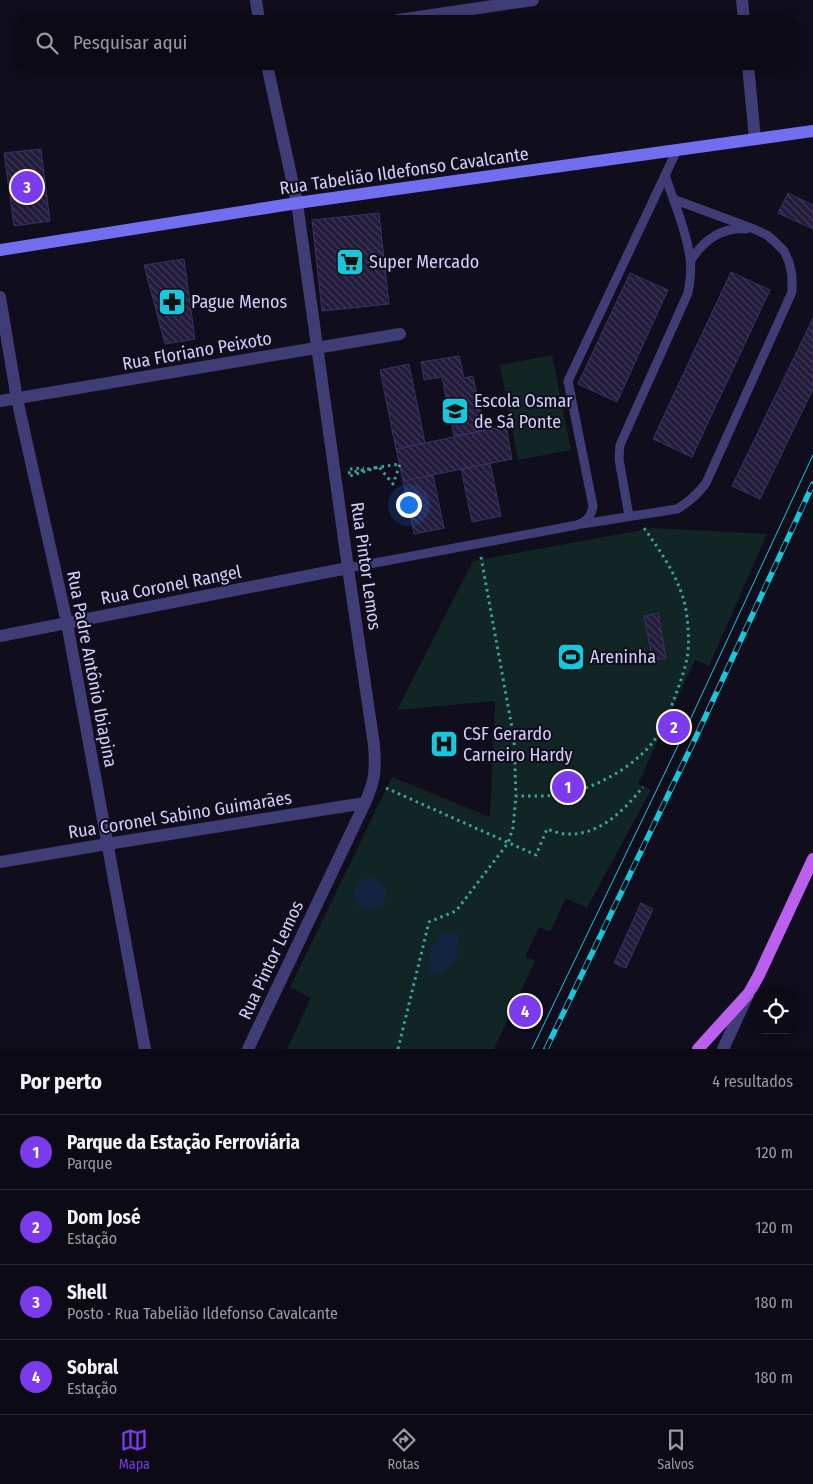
<!DOCTYPE html>
<html lang="pt">
<meta charset="utf-8">
<style>
body{margin:0;font-family:"Fira Sans Condensed",sans-serif;background:#15131e;color:#f1f3f6}
.controls{position:absolute;right:15px;bottom:15px;display:grid;overflow:hidden;border-radius:10px;box-shadow:0 2px 12px #0003}
.controls button{width:45px;height:45px;display:grid;place-items:center;padding:0;border:0;border-bottom:1px solid #2c2b34;background:#0c0a15;color:#f1f3f6;font:25px sans-serif}
.you{position:absolute;left:408px;top:504px;width:18px;height:18px;margin:-12px;border:4px solid #fff;border-radius:50%;background:#1a73e8;box-shadow:0 0 0 8px #1a73e833}
.badge{display:grid;place-items:center;width:32px;height:32px;border-radius:50%;background:#7c3aed;color:#fff;font-size:16px;font-weight:700}
.pin{position:absolute;translate:-50% -50%;border:2px solid #fff;box-shadow:0 1px 5px #0006}
.list{margin:0;padding:0;list-style:none}
h2{display:flex;justify-content:space-between;align-items:center;height:65px;margin:0;padding:0 20px;font-size:21px}
h2 small{font-size:16px;font-weight:400;color:#9a9aa0}
.list li{display:grid;grid-template-columns:32px 1fr auto;gap:15px;align-items:center;box-sizing:border-box;height:75px;padding:0 20px;border-top:1px solid #2c2b34}
.list b{display:block;font-size:19px;white-space:nowrap}
.list p{margin:0;font-size:16px;white-space:nowrap;color:#9a9aa0}
.list em{font-size:16px;font-style:normal;color:#9a9aa0}
.icon{flex:none;width:28px;height:28px;fill:none;stroke:currentColor;stroke-width:2;stroke-linecap:round;stroke-linejoin:round}
.map{position:relative;flex:none;width:813px;height:1049px;overflow:hidden}
.search{position:absolute;background:#0c0a15;box-shadow:0 2px 12px #0003;left:15px;right:15px;top:15px;height:55px;display:flex;align-items:center;gap:12px;box-sizing:border-box;padding:0 18px;border-radius:15px;color:#9a9aa0;font-size:19px}
.sheet{height:365px;background:#0c0a15}
nav{display:flex;justify-content:space-around;align-items:center;box-sizing:border-box;height:70px;border-top:1px solid #2c2b34;background:#0c0a15;font-size:14px;color:#9a9aa0}
nav a{display:grid;justify-items:center;gap:2px}
nav .on{color:#7c3aed}
.map>svg:first-child{display:block}
</style>
<div class="map">
<svg width="813" height="1049" viewBox="0 0 813 1049">
<defs>
<pattern id="building-back-hatch" width="6" height="6" patternUnits="userSpaceOnUse" patternTransform="scale(1.25)"><rect width="6" height="6" fill="#221b3b"/><path d="M-1 5l2 2M0 0l6 6M5-1l2 2" fill="none" stroke="#413b58"/></pattern>
</defs>
<rect width="100%" height="100%" fill="#100d1c"/>
<path fill="#112525" d="M552 355 571 450 518 460 500 365Z
M653 528 767 534 709 666 695 660 638 784 651 790 587 908 566 898 550 932 539 927 525 957 535 961 494 1049H287L311 998 290 987 392 777 490 817 495 701 397 710 473 561Z"/>
<path fill="#122540" d="M354 894a16 16 0 1 1 32 0a16 16 0 1 1-32 0Z
M458 933 457 960 439 974 427 973 431 948 440 934Z"/>
<path fill="url(#building-back-hatch)" stroke="#3b3065" d="M41 149 50 221 14 226 4 153Z
M788 193 813 205V229L778 213Z
M379 213 389 304 322 311 312 220Z
M184 259 195 339 165 344 144 265Z
M731 272 770 290 692 457 653 439Z
M630 273 668 290 617 402 578 384Z
M813 318V389L760 499 732 486Z
M459 356 464 378 473 376 484 430 454 436 442 377 424 380 421 362Z
M409 364 425 443 396 449 380 370Z
M506 426 512 459 403 481 396 449Z
M490 463 501 516 472 522 461 469Z
M433 475 444 528 414 534 403 481Z
M658 613 666 658 653 661 644 616Z
M641 903 653 909 626 968 614 963Z"/>
<g fill="none" stroke-linecap="round" stroke-linejoin="round">
<path stroke="#39a39d" stroke-width="3" stroke-dasharray="2.5 4" stroke-linecap="butt" d="M350 469 364 468
M348 473 379 467 393 484 400 464 379 467 350 476
M481 557 514 739 516 796
M386 788 536 855 547 829C553 831 560 834 566 834 600 836 624 810 643 787
M398 1049 429 922 456 911 508 843 513 828 516 796C535 796 555 797 573 792 602 784 634 766 653 742 664 727 671 708 677 691 681 680 685 669 687 658 690 644 688 619 685 605 678 576 661 552 644 528"/>
<path stroke="#403d76" stroke-width="9" d="M691 260C704 240 721 227 746 229
M629 516 619 459 620 445 688 293C690 282 692 270 690 258 686 230 674 202 665 175
M582 524 677 509C689 502 698 494 706 483L792 292V276L789 262 784 251 774 241 767 235 754 229 673 199
M348 568 577 525C587 521 591 517 593 506L568 381 677 150"/>
<path stroke="#403d76" stroke-width="12" d="M256 0 259 20
M742 0 744 20
M398 20 533 0
M748 65 755 139
M0 297 17 399 67 623 145 1049
M0 401 400 334
M0 636 348 568
M0 862 107 844 365 803
M248 1049 365 803C375 780 376 771 374 745L348 568 297 203 267 65
M723 1049 747 997"/>
<path stroke="#726ef0" stroke-width="12" d="M0 250 297 203 813 131"/>
<path stroke="#ba60ef" stroke-width="12" d="M698 1049 749 993 759 975 813 859"/>
<path stroke="#17c8dd" stroke-width="1" d="M532 1049 684 733 813 455"/>
<g stroke="#17c8dd" stroke-width="5.5">
<path id="rail" d="M546 1049 695 739 813 484"/>
</g>
<use href="#rail" stroke="#100d1c" stroke-width="4" stroke-dasharray="11" stroke-linecap="butt"/>
</g>
<defs>
<g id="supermarket-square" transform="scale(1.4375)"><rect x="-9" y="-9" width="18" height="18" rx="4" fill="#17c8dd" stroke="#100d1c"/><path d="M-6-5.5h2.5l.6 2H6L4.5 2H-2.5L-4.4-4H-6ZM-1.5 3.2a1.3 1.3 0 1 0 .1 0ZM3 3.2a1.3 1.3 0 1 0 .1 0Z" fill="#111"/></g>
<g id="pharmacy-square" transform="scale(1.4375)"><rect x="-9" y="-9" width="18" height="18" rx="4" fill="#17c8dd" stroke="#100d1c"/><path d="M-2-6h4v4h4v4h-4v4h-4v-4h-4v-4h4Z" fill="#111"/></g>
<g id="school-square" transform="scale(1.4375)"><rect x="-9" y="-9" width="18" height="18" rx="4" fill="#17c8dd" stroke="#100d1c"/><path d="M0-5L7-2L0 1L-7-2ZM-4 1L0 2.5L4 1V4Q0 6-4 4Z" fill="#111"/></g>
<g id="stadium-square" transform="scale(1.4375)"><rect x="-9" y="-9" width="18" height="18" rx="4" fill="#17c8dd" stroke="#100d1c"/><path d="M0-5a6.5 5 0 1 0 0 10a6.5 5 0 1 0 0-10ZM-3.5-1.8h7v3.6h-7Z" fill="#111"/></g>
<g id="hospital-square" transform="scale(1.4375)"><rect x="-9" y="-9" width="18" height="18" rx="4" fill="#17c8dd" stroke="#100d1c"/><path d="M-5-5h3v3.5h4V-5h3V5h-3V1.5h-4V5h-3Z" fill="#111"/></g>
</defs>
<g fill-rule="evenodd">
<use href="#supermarket-square" x="350" y="262"/>
<use href="#pharmacy-square" x="172" y="302"/>
<use href="#school-square" x="455" y="411"/>
<use href="#stadium-square" x="571" y="657"/>
<use href="#hospital-square" x="444" y="744"/>
</g>
<g text-anchor="middle" dominant-baseline="central" stroke-width="4" stroke-linejoin="round" paint-order="stroke">
<g font-size="18" fill="#d3cefa" stroke="#100d1c">
<text transform="translate(404 171) rotate(-8)">Rua Tabelião Ildefonso Cavalcante</text>
<text transform="translate(197 351) rotate(-10)">Rua Floriano Peixoto</text>
<text transform="translate(366 566) rotate(82)">Rua Pintor Lemos</text>
<text transform="translate(171 585) rotate(-11)">Rua Coronel Rangel</text>
<text transform="translate(92 669) rotate(79)">Rua Padre Antônio Ibiapina</text>
<text transform="translate(180 815) rotate(-9)">Rua Coronel Sabino Guimarães</text>
<text transform="translate(271 960) rotate(-65)">Rua Pintor Lemos</text>
</g>
<g font-size="18" fill="#d3cefa" stroke="#100d1c" text-anchor="start">
<text x="369" y="262">Super Mercado</text>
<text x="191" y="302">Pague Menos</text>
<text x="474" y="401">Escola Osmar<tspan x="474" dy="21">de Sá Ponte</tspan></text>
<text x="590" y="657">Areninha</text>
<text x="463" y="734">CSF Gerardo<tspan x="463" dy="21">Carneiro Hardy</tspan></text>
</g>
</g>
</svg>
<div class="controls">
<button><svg class="icon" aria-label="locate" viewBox="0 0 24 24"><circle cx="12" cy="12" r="6"/><path d="M12 2v4M12 18v4M2 12h4M18 12h4"/></svg></button>
</div>
<div class="you"></div>
<div class="pin badge" style="left:568px;top:787px">1</div>
<div class="pin badge" style="left:674px;top:727px">2</div>
<div class="pin badge" style="left:27px;top:187px">3</div>
<div class="pin badge" style="left:525px;top:1011px">4</div>
<div class="search"><svg class="icon" aria-label="search" viewBox="0 0 24 24"><circle cx="10" cy="10" r="6"/><path d="M15 15l6 6"/></svg>Pesquisar aqui</div>
</div>
<section class="sheet">
<h2>Por perto<small>4 resultados</small></h2>
<ul class="list">
<li><span class="badge">1</span><div><b>Parque da Estação Ferroviária</b><p>Parque</p></div><em>120 m</em></li>
<li><span class="badge">2</span><div><b>Dom José</b><p>Estação</p></div><em>120 m</em></li>
<li><span class="badge">3</span><div><b>Shell</b><p>Posto · Rua Tabelião Ildefonso Cavalcante</p></div><em>180 m</em></li>
<li><span class="badge">4</span><div><b>Sobral</b><p>Estação</p></div><em>180 m</em></li>
</ul>
</section>
<nav>
<a class="on"><svg class="icon" aria-label="map" viewBox="0 0 24 24"><path d="M3 6l6-2 6 2 6-2v14l-6 2-6-2-6 2zM9 4v14M15 6v14"/></svg>Mapa</a>
<a><svg class="icon" aria-label="directions" viewBox="0 0 24 24"><path d="M12 3l9 9-9 9-9-9zM9 14v-3h6M13 9l2 2-2 2"/></svg>Rotas</a>
<a><svg class="icon" aria-label="saved" viewBox="0 0 24 24"><path d="M7 4h10v16l-5-4-5 4z"/></svg>Salvos</a>
</nav>
